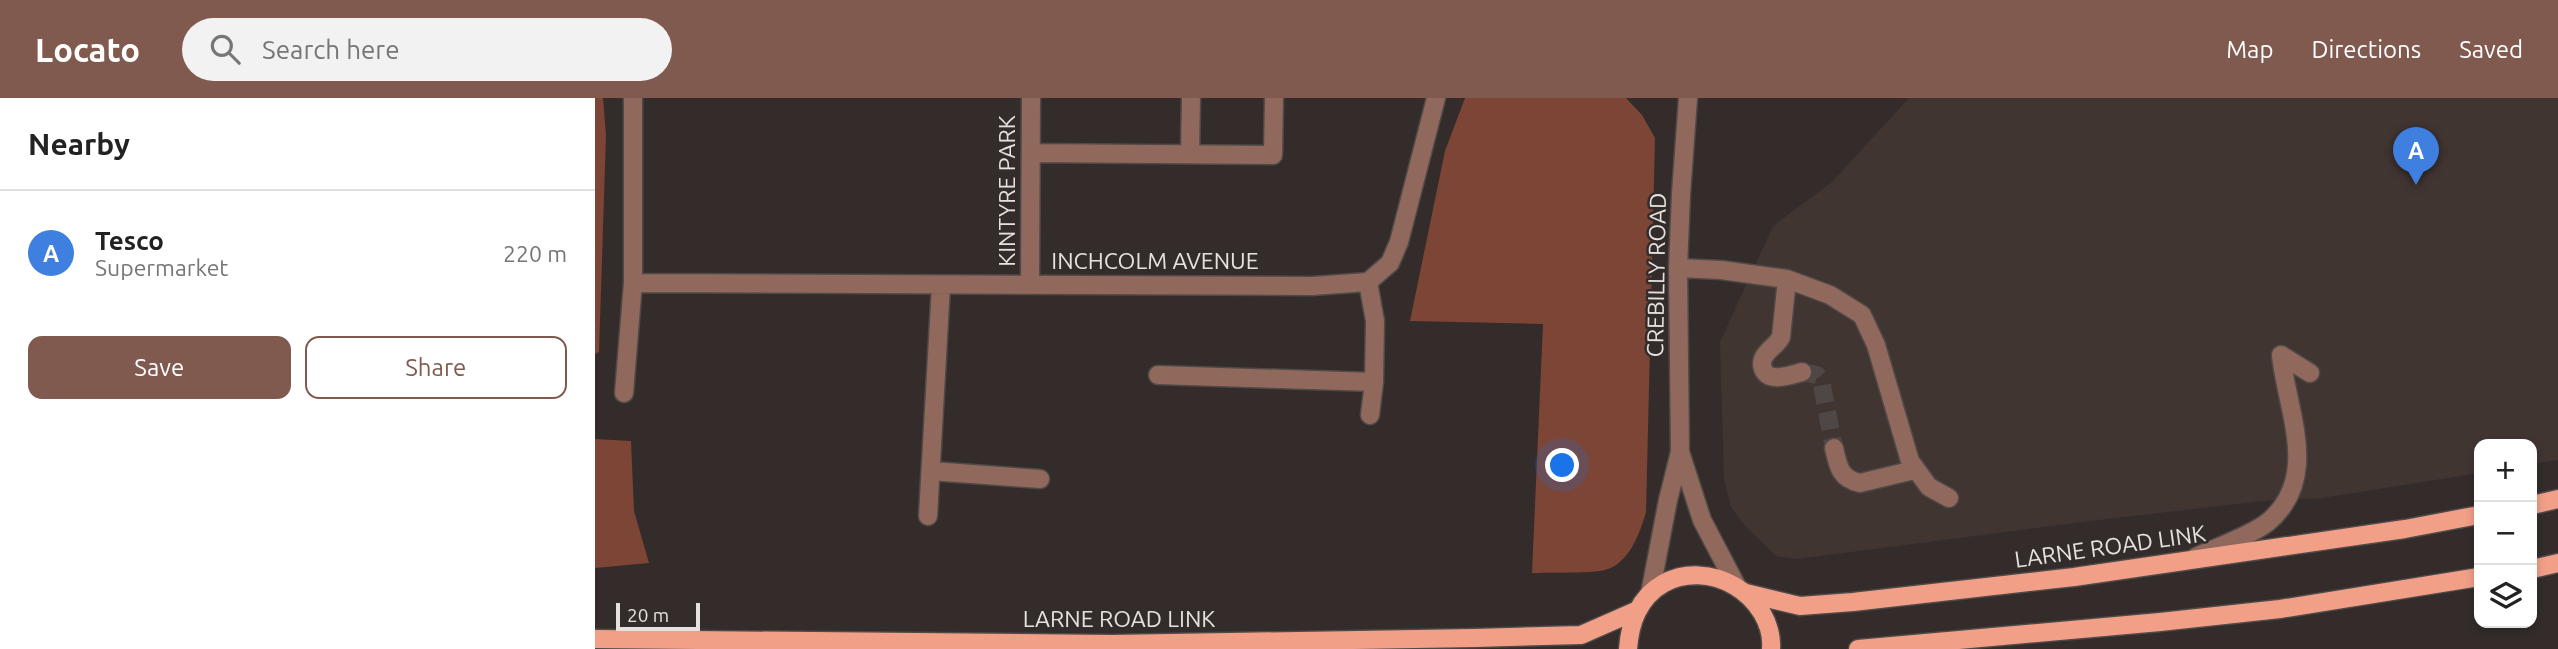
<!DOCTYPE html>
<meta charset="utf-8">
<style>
body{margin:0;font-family:Ubuntu,sans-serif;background:#f2f2f2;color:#222}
.controls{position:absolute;right:21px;bottom:21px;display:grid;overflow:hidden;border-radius:14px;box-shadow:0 4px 10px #0003}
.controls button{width:63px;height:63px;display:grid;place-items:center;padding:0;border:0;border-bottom:2px solid #e0e0e0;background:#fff;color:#222;font:35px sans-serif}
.scale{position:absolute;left:21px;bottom:18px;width:84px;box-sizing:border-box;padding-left:7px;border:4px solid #e5e1df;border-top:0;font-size:19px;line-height:24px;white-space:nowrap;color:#e5e1df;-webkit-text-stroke:5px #332c2b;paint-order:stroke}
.you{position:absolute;left:968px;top:368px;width:24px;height:24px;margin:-18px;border:5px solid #fff;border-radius:50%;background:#1a73e8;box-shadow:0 0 0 10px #1a73e833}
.badge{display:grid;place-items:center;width:46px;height:46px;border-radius:50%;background:#805a4f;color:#fff;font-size:23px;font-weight:700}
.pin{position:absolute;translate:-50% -58px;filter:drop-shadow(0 2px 4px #0008)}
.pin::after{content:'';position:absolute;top:37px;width:24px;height:21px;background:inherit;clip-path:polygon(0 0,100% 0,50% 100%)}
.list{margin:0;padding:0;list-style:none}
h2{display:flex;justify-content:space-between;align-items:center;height:91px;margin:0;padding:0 28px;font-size:30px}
h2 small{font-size:23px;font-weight:400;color:#767676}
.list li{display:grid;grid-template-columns:46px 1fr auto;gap:21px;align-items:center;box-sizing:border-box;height:126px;padding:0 28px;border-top:2px solid #e0e0e0}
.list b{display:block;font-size:26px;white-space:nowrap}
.list p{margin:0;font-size:23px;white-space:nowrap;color:#767676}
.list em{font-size:23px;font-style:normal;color:#767676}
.actions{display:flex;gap:14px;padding:21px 28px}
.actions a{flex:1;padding:16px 0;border:2px solid #805a4f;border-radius:14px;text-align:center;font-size:24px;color:#805a4f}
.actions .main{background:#805a4f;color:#fff}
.icon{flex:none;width:38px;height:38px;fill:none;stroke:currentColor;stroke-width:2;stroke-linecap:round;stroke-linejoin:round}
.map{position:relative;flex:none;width:1963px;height:551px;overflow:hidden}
header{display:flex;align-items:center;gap:42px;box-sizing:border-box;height:98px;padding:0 35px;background:#805a4f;color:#fff}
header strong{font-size:33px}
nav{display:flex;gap:38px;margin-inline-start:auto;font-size:24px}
.search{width:490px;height:63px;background:#f2f2f2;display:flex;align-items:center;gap:18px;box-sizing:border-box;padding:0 24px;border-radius:38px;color:#767676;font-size:26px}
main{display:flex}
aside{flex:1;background:#fff}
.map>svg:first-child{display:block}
</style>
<header>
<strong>Locato</strong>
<div class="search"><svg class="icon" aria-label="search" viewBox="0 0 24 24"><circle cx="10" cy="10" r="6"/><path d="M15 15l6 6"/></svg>Search here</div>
<nav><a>Map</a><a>Directions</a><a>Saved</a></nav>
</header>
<main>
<aside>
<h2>Nearby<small></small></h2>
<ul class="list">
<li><span class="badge" style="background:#3f7fe0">A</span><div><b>Tesco</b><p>Supermarket</p></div><em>220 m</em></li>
</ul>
<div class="actions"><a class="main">Save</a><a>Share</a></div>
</aside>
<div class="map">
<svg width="1963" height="551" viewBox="0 0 1963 551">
<rect width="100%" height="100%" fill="#332c2b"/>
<path fill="#413532" d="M1314 0H1963V362L1937 366V346H1884V375L1727 400 1667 403 1495 423 1202 461 1181 458 1151 429 1136 409 1129 381 1125 244 1178 128 1237 84Z"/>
<path fill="#7d4535" d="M0 0H8L11 37 4 254 0 256Z
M870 0H1031L1047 17 1060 40 1051 414C1045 435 1034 466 1010 472 992 476 958 474 937 475L948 226 815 223 850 53Z
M0 341 36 343 39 413 54 465 0 470Z"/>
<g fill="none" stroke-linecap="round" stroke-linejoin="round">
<path stroke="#4e4746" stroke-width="18" stroke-dasharray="18 9" stroke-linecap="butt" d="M1207 274 1222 277 1226 282 1239 350"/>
<g stroke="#4f4948" stroke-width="21">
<path id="minor" d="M436 55 678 57 679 0
M595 56 596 0
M1083 170 1126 172 1192 181 1235 197 1267 217 1281 247 1315 363 1334 389 1354 400
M1192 181 1186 239C1182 247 1176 249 1171 256 1168 259 1167 263 1167 267 1170 287 1195 277 1207 274
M773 184 795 165 804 144 841 0
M773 184 780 223 779 284 775 317
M38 185 717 188 773 184
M435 186 436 0
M1686 257 1715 275
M563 277 779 284
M29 295 38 185V0
M1239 350C1243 368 1245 381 1265 385L1319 372
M1085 354 1107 422 1141 487
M336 373 445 381
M333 418 346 187
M1601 459C1620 450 1657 437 1673 424 1726 379 1692 314 1686 257
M1055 496 1073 402 1085 354 1083 170 1086 96 1093 0"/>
</g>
<g stroke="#4f4948" stroke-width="21">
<path id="major" d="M1937 407 1963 401
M1937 471 1963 465
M1151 495 1205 508 1258 504 1479 479 1810 431 1884 417
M0 541 517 546 880 540 986 537 1043 512
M1033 551C1034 538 1036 526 1042 514 1067 462 1139 468 1167 515 1173 525 1177 539 1176 551
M1263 551 1565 524 1685 511 1884 479"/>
</g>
<use href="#minor" stroke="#90685c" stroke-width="18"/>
<use href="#major" stroke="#f29f88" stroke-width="18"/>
</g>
<g text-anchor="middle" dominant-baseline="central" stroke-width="5" stroke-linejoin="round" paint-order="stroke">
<g font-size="23" fill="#e5e1df" stroke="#332c2b">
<text transform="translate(411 93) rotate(-90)">KINTYRE PARK</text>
<text x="560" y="162">INCHCOLM AVENUE</text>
<text transform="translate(1061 177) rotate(-89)">CREBILLY ROAD</text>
<text transform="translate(1515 448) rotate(-8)">LARNE ROAD LINK</text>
<text x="524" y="520">LARNE ROAD LINK</text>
</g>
</g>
</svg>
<div class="controls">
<button>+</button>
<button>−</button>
<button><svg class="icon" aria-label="layers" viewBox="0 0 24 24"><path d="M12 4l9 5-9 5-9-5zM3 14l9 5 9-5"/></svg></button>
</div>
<div class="scale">20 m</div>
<div class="you"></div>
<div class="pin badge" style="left:1821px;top:87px;background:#3f7fe0">A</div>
</div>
</main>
